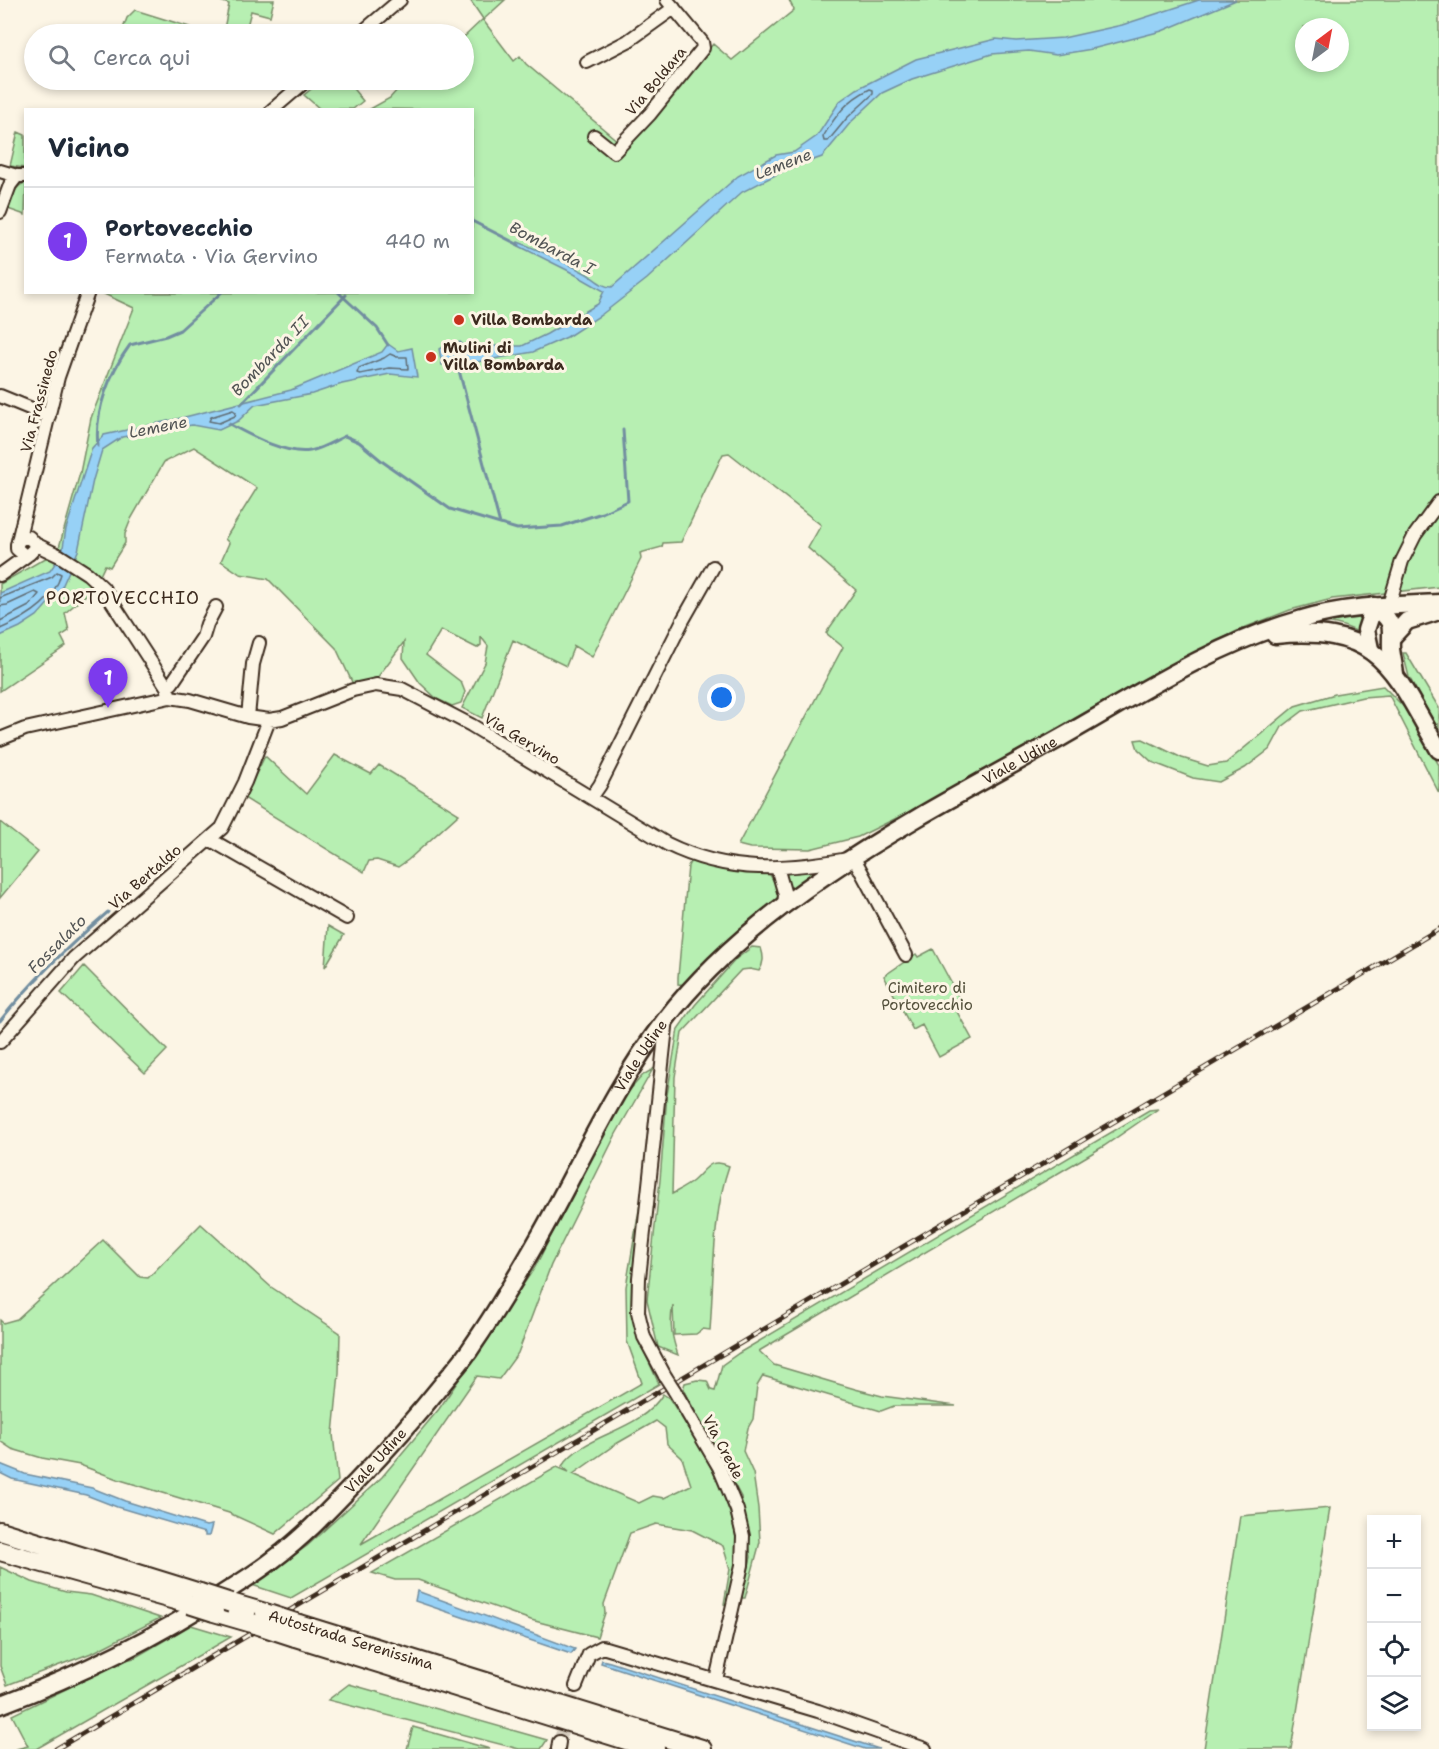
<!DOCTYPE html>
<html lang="it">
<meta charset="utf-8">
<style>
body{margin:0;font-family:"Shantell Sans",sans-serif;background:#f6f6f7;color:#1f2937}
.controls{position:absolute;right:18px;bottom:18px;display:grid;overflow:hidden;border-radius:0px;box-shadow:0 3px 9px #0003}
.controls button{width:54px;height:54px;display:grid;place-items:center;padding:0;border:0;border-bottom:2px solid #e0e1e3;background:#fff;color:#1f2937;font:30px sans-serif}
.compass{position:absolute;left:1295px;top:18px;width:54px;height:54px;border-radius:50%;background:#fff;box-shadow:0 3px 9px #0003;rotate:32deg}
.you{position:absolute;left:722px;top:698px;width:21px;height:21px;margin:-15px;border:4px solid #fff;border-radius:50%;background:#1a73e8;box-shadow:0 0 0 9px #1a73e833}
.badge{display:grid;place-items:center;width:39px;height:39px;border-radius:50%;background:#7c3aed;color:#fff;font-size:20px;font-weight:700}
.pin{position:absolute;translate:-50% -50px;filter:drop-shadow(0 2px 3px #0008)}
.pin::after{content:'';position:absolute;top:32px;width:21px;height:18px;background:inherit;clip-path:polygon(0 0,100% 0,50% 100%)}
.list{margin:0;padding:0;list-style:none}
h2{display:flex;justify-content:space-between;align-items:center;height:78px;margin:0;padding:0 24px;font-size:26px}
h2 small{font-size:20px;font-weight:400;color:#747a83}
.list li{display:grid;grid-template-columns:39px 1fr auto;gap:18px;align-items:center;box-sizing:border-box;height:108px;padding:0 24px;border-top:2px solid #e0e1e3}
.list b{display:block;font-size:22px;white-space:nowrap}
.list p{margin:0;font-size:20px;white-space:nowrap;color:#747a83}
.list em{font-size:20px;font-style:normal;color:#747a83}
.icon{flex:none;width:33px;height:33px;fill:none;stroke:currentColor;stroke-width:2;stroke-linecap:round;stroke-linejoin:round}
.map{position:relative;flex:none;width:1439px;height:1749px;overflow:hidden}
.search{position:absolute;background:#fff;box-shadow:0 3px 9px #0003;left:24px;top:24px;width:450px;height:66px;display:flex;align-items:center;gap:15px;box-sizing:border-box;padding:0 21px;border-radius:33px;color:#747a83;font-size:22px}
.panel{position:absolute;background:#fff;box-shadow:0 3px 9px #0003;left:24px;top:108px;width:450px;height:186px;border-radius:0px}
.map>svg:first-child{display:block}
</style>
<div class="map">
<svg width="1439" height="1749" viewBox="0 0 1439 1749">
<rect width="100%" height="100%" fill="#fcf5e5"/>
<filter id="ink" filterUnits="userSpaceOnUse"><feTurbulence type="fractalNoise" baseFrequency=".0167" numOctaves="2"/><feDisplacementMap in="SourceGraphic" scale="12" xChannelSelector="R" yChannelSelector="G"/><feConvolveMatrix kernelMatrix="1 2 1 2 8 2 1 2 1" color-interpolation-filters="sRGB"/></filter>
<g filter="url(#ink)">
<path fill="#b7efb2" stroke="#798c68" stroke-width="1.5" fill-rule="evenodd" d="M217 0H274L270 16 251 11 245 34H223L229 4Z
M470 0H505L483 20 514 61 520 56 526 64 625 147 653 119 713 44 732 60 794 10 789 0H1439V587L1332 599 1290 610 1241 629 1144 679 915 809 858 837 810 849 750 848 738 845 843 647 826 633 856 590 808 548 821 525 729 453 723 454 681 542 663 543 662 547 640 553 641 559 592 657 574 646 566 666 513 640 482 718 462 708 485 663 488 646 481 637V645L477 648 441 630 426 655 461 682 465 692 461 703 452 706 437 699 420 683 403 658 404 642 377 678 353 684 336 648 268 579 240 574 221 561 229 543 225 539 257 488 194 447 164 462 131 519 125 534V543L110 567 105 565 94 588 65 613 69 631 61 636 66 646 0 691V584L58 551 80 473 91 418 134 308 102 293 472 292V110L370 109 390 98 406 80H464V37L483 19ZM1304 27H1340V63H1304Z
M135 10 212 34H121L127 18Z
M322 80H346L363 101 353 109H320L304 95Z
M18 132 25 135V168L10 166Z
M25 183H26L25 215 8 209C12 199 14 186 25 183Z
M1366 611 1362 635C1348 625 1331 622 1314 621Z
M1403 653H1406L1439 708V730L1409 677Z
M1383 686 1407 710 1439 765V793L1389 695 1363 697 1303 711 1282 727 1270 749 1245 768 1219 782 1193 778 1152 762 1138 749 1135 740 1143 739 1182 758 1208 766 1226 763 1295 706 1335 694Z
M335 755 371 774 379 765 459 814 408 860 398 867 377 860 369 861 364 872 244 798 265 756 306 794Z
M0 822 38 852 0 898Z
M692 859 769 873 779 891 777 899 771 907 687 985 678 984V977L688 866Z
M816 867 820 870 791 893 784 875 785 871Z
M328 926 344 935 325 967Z
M752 947 761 948C764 957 764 963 759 971L750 969 741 970 682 1033 675 1077 672 1194C679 1190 687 1186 693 1181 707 1169 709 1157 729 1166 712 1214 714 1279 710 1330L703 1329 696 1334 674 1335 673 1306C669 1323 672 1338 678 1355L658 1347 647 1300 660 1180 667 1095 678 1029 695 1005 736 959Z
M933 949 962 1003 955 1008 972 1039 939 1057 922 1025 913 1030 884 976 916 954 918 957Z
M84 966 167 1050 145 1073 61 993Z
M653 1069 616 1134 551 1265 518 1353 499 1379 477 1376 361 1544 642 1383 627 1341 626 1287 646 1168 638 1338 659 1384 291 1598 252 1585 307 1546 382 1477 439 1409 535 1267 599 1142 627 1093 643 1075Z
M1158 1109 1104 1146 759 1351 774 1365 855 1389 882 1396 956 1406H894L881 1411 763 1376 757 1386 753 1419 748 1428 743 1451 753 1473 758 1508 760 1542 745 1598H741L751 1557 741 1497 683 1389 685 1383 697 1380 707 1381 711 1390 715 1391 722 1365 739 1353 1149 1110Z
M201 1224 271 1287 340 1333 339 1373 333 1434 338 1481 275 1534 229 1513 117 1479 80 1465 42 1458 12 1449 0 1441V1320L3 1323 17 1319 103 1240 140 1277 148 1278Z
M663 1394 669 1398C696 1440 725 1483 735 1532 740 1556 733 1583 728 1606L724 1604 730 1569 723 1546 692 1530 656 1524 630 1533 604 1604 605 1613 597 1637 531 1620 418 1580H395L372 1573 557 1467 569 1472 562 1466C585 1432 638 1434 663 1394ZM656 1421 665 1428 667 1444 682 1458 691 1485 664 1498 653 1496 639 1503 573 1474 616 1444Z
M1330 1508 1291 1749H1204L1240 1516Z
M0 1567 32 1582 66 1592 91 1595 160 1618 94 1652 7 1685 0 1666Z
M191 1625 231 1637 36 1749H16L28 1746 12 1715 126 1660 134 1658Z
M349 1684 547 1740 541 1749H519L328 1700Z
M413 1727 490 1749H407Z"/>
<path fill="#97d1f6" stroke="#728ea0" stroke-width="1.5" d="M1199 0H1236L1162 31 1092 49 1056 55 1029 51 992 54 912 79 882 93 851 122 822 157 785 170 742 192 647 279 601 315 567 337 533 352 449 367 448 363 442 365 439 349 460 342 468 349 484 346H522L547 334 598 304 604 291 567 270 517 245 518 242C542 251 565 262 587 274 595 279 602 287 612 287L738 176 776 155 794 152 817 136 840 101 857 89 916 59 996 39 1016 41 1063 38 1122 25Z
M388 344 398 351 412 348 417 377 390 374 342 384 312 394 255 405 238 421 219 430 192 425 122 437 102 450 93 480 78 551 61 589 37 616 20 627 0 636V593L50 571 62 553 66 529 92 448 104 435 177 419 291 390 382 352Z
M0 1464 25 1474 92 1488 125 1501 206 1526 212 1525 209 1536H205V1533L117 1507 86 1495 12 1479 0 1473Z
M417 1591 575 1649 571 1654 415 1601Z
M602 1660 610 1662 879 1749H865L601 1663Z"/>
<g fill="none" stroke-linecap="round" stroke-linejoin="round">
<path stroke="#606d74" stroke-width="1.5" d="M870 89 873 90V94L847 118 828 141H824L823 137C835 116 847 100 870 89Z
M390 354 397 357H407L408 369 389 368 360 374 357 373 359 368 384 358Z
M233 410 236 412 235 416 219 423 209 421 211 417Z
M0 598 52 577 57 572 61 574C54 602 24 619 0 629
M0 606 7 605 35 592 39 594 29 606 0 621"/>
<path stroke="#728ea0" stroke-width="3" d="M472 221 519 245
M338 292 377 328 388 345
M457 363 500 524
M241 404 346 295
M229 424C250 435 285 455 310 451 322 449 334 441 345 436L359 442 383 462 450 509 517 529 562 526 602 513 628 501 623 430
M98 446C94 411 110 372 130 345L166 336 180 330 222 292
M0 1021C32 981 68 946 108 912"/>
<path stroke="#d5ccbd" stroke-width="12" stroke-dasharray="12 6" stroke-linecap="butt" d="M559 1742 576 1686"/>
<g stroke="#3b2a1e" stroke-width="16">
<path id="minor" d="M360 34 400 0
M587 62 628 41 674 8
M272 110 307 80
M594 136 614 152 650 114 703 48 702 42 667 0
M0 171 17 176H26
M0 212 10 185 17 176
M0 396 49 416
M18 541 58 377 88 292
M35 544 34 549 29 554 24 555 17 549V544L20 539 29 537 35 544 60 556 88 574 103 588 167 687 170 697
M0 575 29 554
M1389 605 1402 561 1415 535 1439 502
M167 687 172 683 203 637 207 624 216 607
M248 717 253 664 259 643
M0 739 25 729 170 697 190 700 248 717 269 720 282 718 353 690 376 685 402 689 471 725 667 844C730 875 787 870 854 858L906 955
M591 798 600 785 683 620 713 567
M211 840 347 918
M777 867 785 895 784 905
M0 1042 74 958 222 828 245 782 269 720
M665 1376 644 1337 638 1312 639 1278 667 1018
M674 1390 719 1467 737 1510 743 1536 742 1565 716 1680
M576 1686 589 1654 602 1647 818 1711 925 1749
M558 1749 559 1742"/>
</g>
<g stroke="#3b2a1e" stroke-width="21">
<g id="major">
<path d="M1374 606C1396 624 1390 624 1391 649 1392 657 1394 666 1395 674"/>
<path d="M1275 635C1382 625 1392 669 1439 750"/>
<path d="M1393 636 1407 621 1439 611"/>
<path d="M1370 649 1366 630 1374 606"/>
<path id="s1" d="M0 1705C80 1675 155 1638 227 1591 243 1581 259 1571 274 1559 304 1537 330 1509 357 1481 387 1450 416 1417 444 1382 454 1370 465 1358 473 1345 496 1312 517 1276 537 1241 580 1166 612 1089 665 1020 763 893 925 814 1062 737 1138 694 1214 644 1299 620 1344 606 1392 605 1439 603"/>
</g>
</g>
<g stroke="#3b2a1e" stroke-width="22">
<path id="highway" d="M0 1531 200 1593
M0 1551 189 1604
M231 1603 265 1613
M214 1612 252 1623
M299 1624 702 1749
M295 1637 655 1749"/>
</g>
<use href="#minor" stroke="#fcf5e5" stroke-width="12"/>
<use href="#major" stroke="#fcf5e5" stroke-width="16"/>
<use href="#highway" stroke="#fcf5e5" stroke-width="18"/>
<g stroke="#3b2a1e" stroke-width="5">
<path id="rail" d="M56 1749 1439 929"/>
</g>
<use href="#rail" stroke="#fcf5e5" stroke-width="3" stroke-dasharray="9" stroke-linecap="butt"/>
<g stroke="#3b2a1e" stroke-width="16" stroke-linecap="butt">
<path id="minor-bridge" d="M665 1376 674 1390"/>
</g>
<g stroke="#3b2a1e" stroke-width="22" stroke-linecap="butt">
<path id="highway-bridge" d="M200 1593 231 1603
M189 1604 214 1612
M265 1613 299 1624
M252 1623 295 1637"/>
</g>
<use href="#minor-bridge" stroke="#fcf5e5" stroke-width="12"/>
<use href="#highway-bridge" stroke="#fcf5e5" stroke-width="18"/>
</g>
</g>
<g fill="#c8321e" stroke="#fcf5e5" stroke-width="2">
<circle cx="459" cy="320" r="6"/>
<circle cx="431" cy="357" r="6"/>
</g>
<g text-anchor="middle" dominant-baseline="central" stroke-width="6" stroke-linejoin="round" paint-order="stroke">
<g font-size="15" fill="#3b2a1e" stroke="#fcf5e5">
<text transform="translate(656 81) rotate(-50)">Via Boldara</text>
<text transform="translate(39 401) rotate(-75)">Via Frassinedo</text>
<text transform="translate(522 739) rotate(31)">Via Gervino</text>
<text stroke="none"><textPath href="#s1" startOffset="1425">Viale Udine</textPath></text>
<text transform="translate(145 877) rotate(-41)">Via Bertaldo</text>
<text stroke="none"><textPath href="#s1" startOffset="939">Viale Udine</textPath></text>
<text transform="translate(723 1447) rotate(62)">Via Crede</text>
<text stroke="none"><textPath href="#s1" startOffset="453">Viale Udine</textPath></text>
<text transform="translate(351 1640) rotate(17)">Autostrada Serenissima</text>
</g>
<g font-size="15" font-weight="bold" fill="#3b2a1e" stroke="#fcf5e5" text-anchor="start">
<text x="471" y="320">Villa Bombarda</text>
<text x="443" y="348">Mulini di<tspan x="443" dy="17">Villa Bombarda</tspan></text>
</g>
<g font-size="15" fill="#54513c" stroke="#fcf5e5">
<text x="927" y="988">Cimitero di<tspan x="927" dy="17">Portovecchio</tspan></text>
</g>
<g font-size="16" font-style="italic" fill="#525454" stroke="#fcf5e5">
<text transform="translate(783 164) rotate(-21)">Lemene</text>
<text transform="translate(552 248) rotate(28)">Bombarda I</text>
<text transform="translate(270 356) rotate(-46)">Bombarda II</text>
<text transform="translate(158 427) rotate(-11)">Lemene</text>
<text transform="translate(57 944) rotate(-45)">Fossalato</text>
</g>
<g font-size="18" letter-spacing="1.5" fill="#3b2a1e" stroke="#fcf5e5">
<text x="123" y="598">PORTOVECCHIO</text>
</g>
</g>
</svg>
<div class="controls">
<button>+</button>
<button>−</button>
<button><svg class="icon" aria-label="locate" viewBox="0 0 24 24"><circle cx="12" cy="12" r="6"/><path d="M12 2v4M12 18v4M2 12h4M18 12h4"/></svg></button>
<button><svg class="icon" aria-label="layers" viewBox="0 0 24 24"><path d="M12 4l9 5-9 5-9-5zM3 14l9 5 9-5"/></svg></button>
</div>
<svg class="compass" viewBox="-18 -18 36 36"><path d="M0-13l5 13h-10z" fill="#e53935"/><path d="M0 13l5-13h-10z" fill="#747a83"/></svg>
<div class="you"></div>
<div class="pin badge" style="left:108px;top:708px">1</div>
<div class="search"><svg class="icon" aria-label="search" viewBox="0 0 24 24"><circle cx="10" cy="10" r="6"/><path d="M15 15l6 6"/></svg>Cerca qui</div>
<section class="panel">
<h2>Vicino<small></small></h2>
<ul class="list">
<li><span class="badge">1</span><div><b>Portovecchio</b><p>Fermata · Via Gervino</p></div><em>440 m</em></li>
</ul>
</section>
</div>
